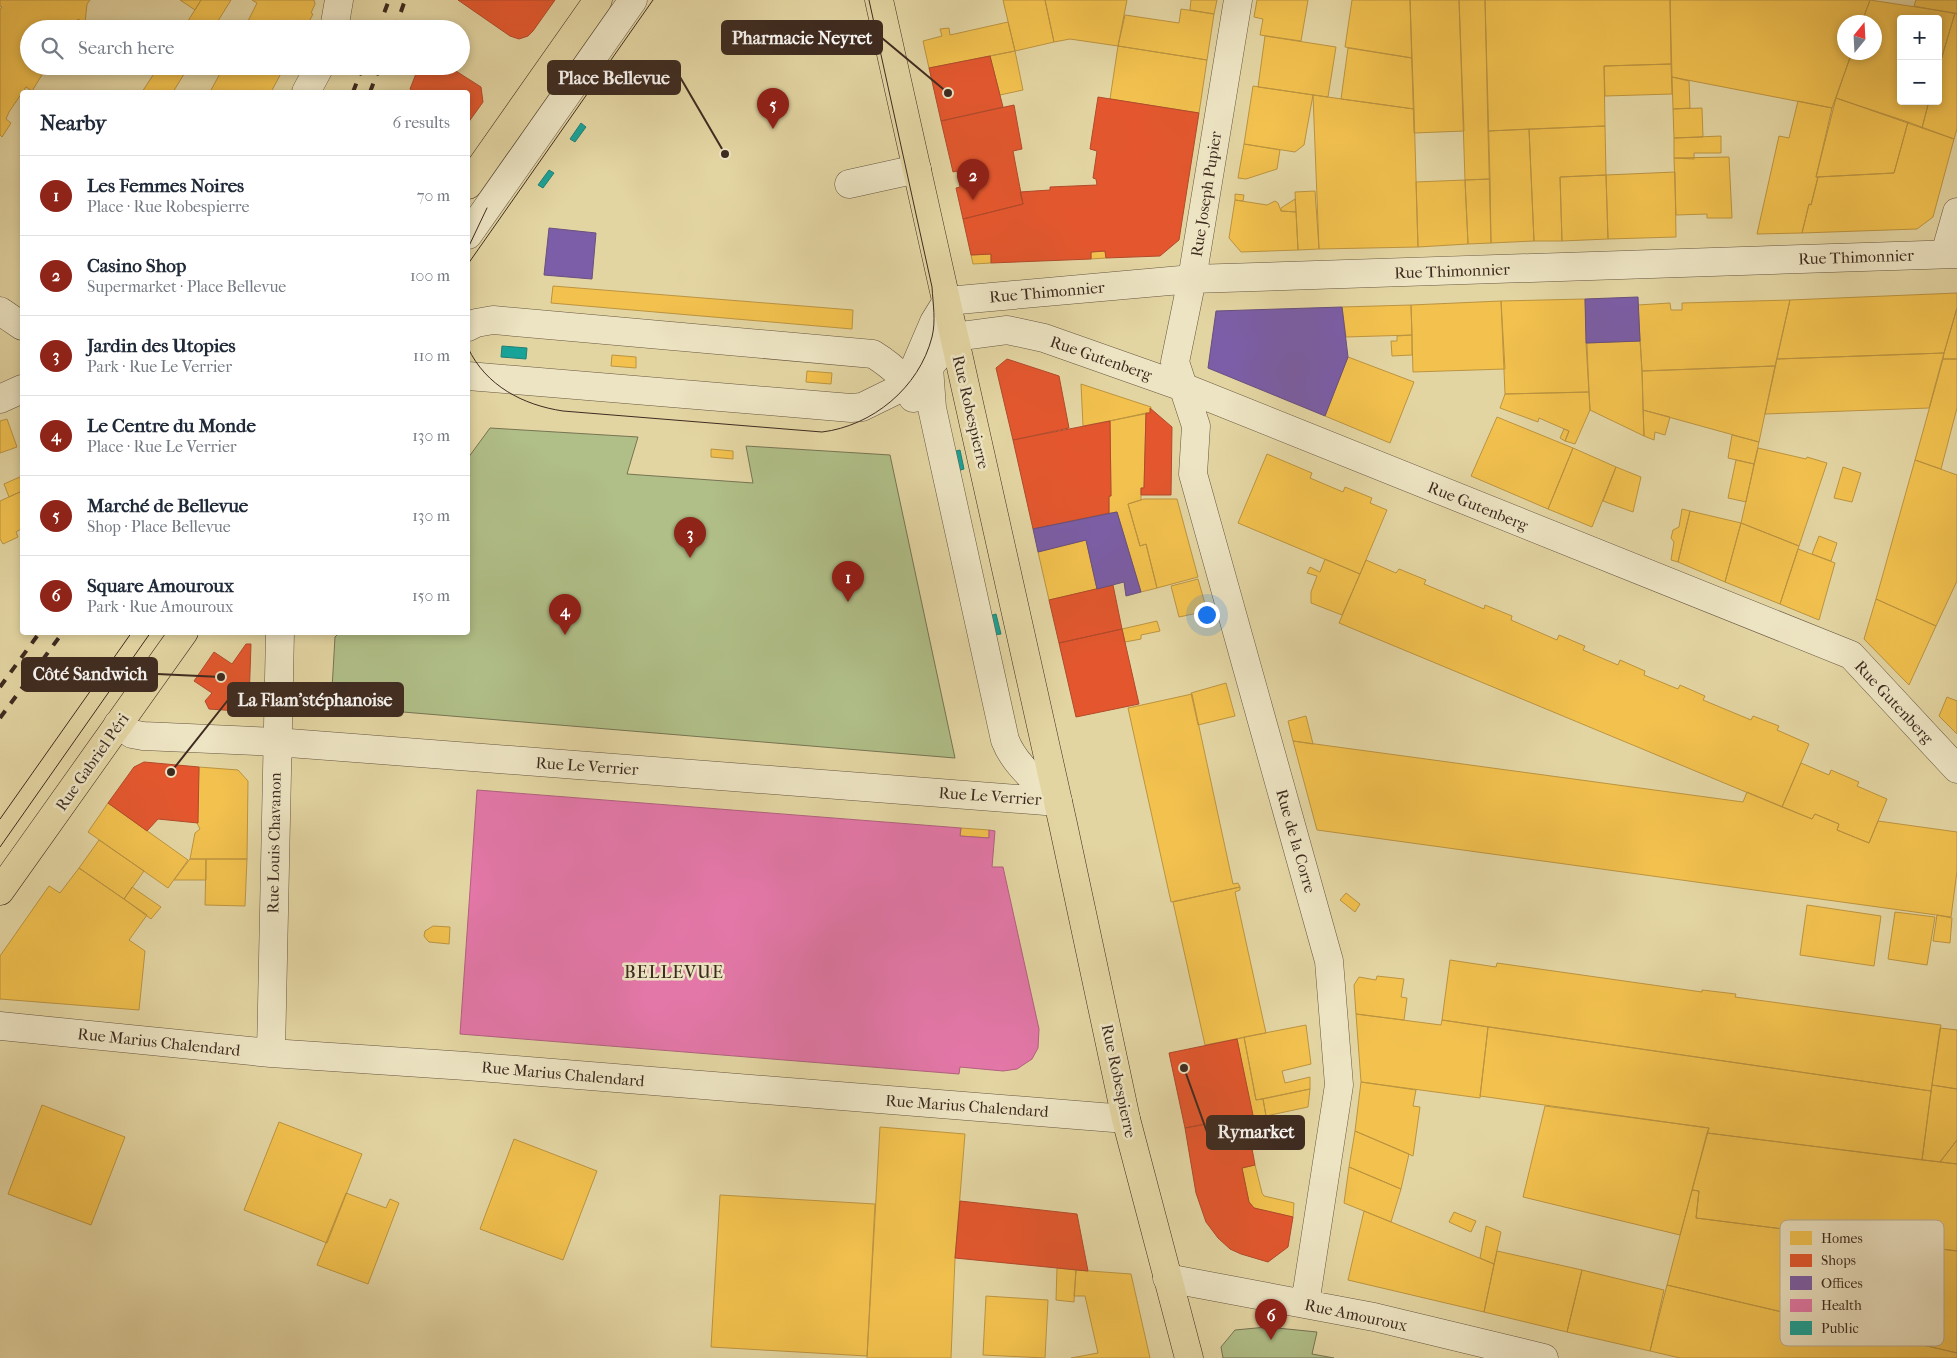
<!DOCTYPE html>
<meta charset="utf-8">
<style>
body{margin:0;font-family:"IM FELL French Canon",serif;background:#f6f6f7;color:#1f2937}
.controls{position:absolute;right:15px;top:15px;display:grid;overflow:hidden;border-radius:5px;box-shadow:0 2px 8px #0003}
.controls button{width:45px;height:45px;display:grid;place-items:center;padding:0;border:0;border-bottom:1px solid #e0e1e3;background:#fff;color:#1f2937;font:25px sans-serif}
.compass{position:absolute;left:1837px;top:15px;width:45px;height:45px;border-radius:50%;background:#fff;box-shadow:0 2px 8px #0003;rotate:18deg}
.you{position:absolute;left:1206px;top:614px;width:18px;height:18px;margin:-12px;border:4px solid #fff;border-radius:50%;background:#1a73e8;box-shadow:0 0 0 8px #1a73e833}
.badge{display:grid;place-items:center;width:32px;height:32px;border-radius:50%;background:#8f2418;color:#fff;font-size:16px;font-weight:700}
.pin{position:absolute;translate:-50% -41px;filter:drop-shadow(0 1px 2px #0008)}
.pin::after{content:'';position:absolute;top:26px;width:18px;height:15px;background:inherit;clip-path:polygon(0 0,100% 0,50% 100%)}
.list{margin:0;padding:0;list-style:none}
h2{display:flex;justify-content:space-between;align-items:center;height:65px;margin:0;padding:0 20px;font-size:21px}
h2 small{font-size:16px;font-weight:400;color:#747a83}
.list li{display:grid;grid-template-columns:32px 1fr auto;gap:15px;align-items:center;box-sizing:border-box;height:80px;padding:0 20px;border-top:1px solid #e0e1e3}
.list b{display:block;font-size:19px;white-space:nowrap}
.list p{margin:0;font-size:16px;white-space:nowrap;color:#747a83}
.list em{font-size:16px;font-style:normal;color:#747a83}
.icon{flex:none;width:28px;height:28px;fill:none;stroke:currentColor;stroke-width:2;stroke-linecap:round;stroke-linejoin:round}
.map{position:relative;flex:none;width:1957px;height:1358px;overflow:hidden}
.search{position:absolute;background:#fff;box-shadow:0 2px 8px #0003;left:20px;top:20px;width:450px;height:55px;display:flex;align-items:center;gap:12px;box-sizing:border-box;padding:0 18px;border-radius:28px;color:#747a83;font-size:19px}
.panel{position:absolute;background:#fff;box-shadow:0 2px 8px #0003;left:20px;top:90px;width:450px;height:545px;border-radius:5px}
.map>svg:first-child{display:block}
</style>
<div class="map">
<svg width="1957" height="1358" viewBox="0 0 1957 1358">
<rect width="100%" height="100%" fill="#e3d5a2"/>
<filter id="stains"><feTurbulence type="fractalNoise" baseFrequency=".004" numOctaves="4"/><feColorMatrix values="0 0 0 0 .2 0 0 0 0 .09 0 0 0 0 .02 0 0 0 .5 -.17"/></filter>
<radialGradient id="worn" r=".72"><stop offset=".6" stop-color="#630" stop-opacity="0"/><stop offset="1" stop-color="#630" stop-opacity=".3"/></radialGradient>
<path fill="#b0be87" stroke="#777454" d="M490 428 638 437 627 474 753 483 746 446 890 455 955 758 331 706 335 637 339 633 468 632V458Z
M1267 1327 1317 1332 1312 1354 1334 1358H1223L1221 1347 1235 1330Z"/>
<path fill="#f2c14e" stroke="#bc9440" d="M0 0H90L87 4 85 23 78 19 71 29H65L57 24 54 29H29V66H39L45 70 32 91 26 87 9 112 6 119 11 123 2 137 0 135V10L2 7 0 6Z
M180 0H201L195 10Z
M201 0H231L213 29H183Z
M252 0H314L315 4 311 13 313 14 305 29H244L257 3Z
M1003 0H1045L1054 42 1015 51Z
M1045 0H1127L1118 46 1070 39 1054 42Z
M1191 0H1217L1214 14 1190 10Z
M1257 0H1308L1301 41 1260 35 1263 19 1254 17Z
M1352 0H1410L1412 58 1345 47Z
M1410 0H1459L1464 131 1414 133Z
M1459 0H1485L1490 179 1465 180Z
M1485 0H1670L1671 64 1604 66 1605 126 1488 131Z
M1670 0H1870L1862 22H1844V52H1852L1832 108 1672 77Z
M1870 0 1955 13 1938 70V19H1901V101H1929L1922 128 1836 98 1852 52H1874V22H1862Z
M1916 0H1957V14L1914 6Z
M1181 9 1214 14 1207 60 1118 46 1125 15 1179 23Z
M1955 13 1957 14V129L1954 139 1922 128 1929 101H1938V70Z
M1008 22 1015 51 929 68 923 41 942 36 940 29 949 28 950 35Z
M1265 36 1336 47 1328 97 1258 87Z
M1118 46 1207 60 1199 113 1110 99Z
M1348 48 1412 58 1414 109 1341 99Z
M1015 51 1023 90 1000 95 990 56Z
M1671 64 1672 94 1605 96 1604 66Z
M159 66H189L173 92H142Z
M224 66H285L271 92H210Z
M1672 77 1689 81 1690 108 1673 109Z
M1253 86 1313 95 1304 145 1295 152 1244 144Z
M1313 95 1414 109 1418 247 1319 249Z
M1836 98 1908 122 1894 173 1816 177Z
M1798 101 1832 108 1816 177H1818L1811 205 1809 204 1802 233 1757 234 1779 136 1789 138Z
M1702 108 1703 137 1674 138 1673 109Z
M1908 122 1954 139 1933 217 1917 229 1802 233 1809 204 1811 205 1818 177 1894 173Z
M1605 126 1606 175 1560 177 1562 241H1534L1529 129Z
M1529 129 1534 241 1491 243 1488 131Z
M1721 136V153H1694V159L1674 158V138Z
M1244 144 1280 150 1277 169 1246 179 1238 178Z
M1729 157 1732 218H1707V214L1676 215 1674 158Z
M1675 172 1676 237 1608 239 1606 175Z
M1606 175 1608 239 1562 241 1560 177Z
M1490 179 1491 243 1468 244 1465 180Z
M1465 180 1468 244 1418 247 1416 182Z
M1315 191 1319 249 1298 250 1295 192Z
M1235 194 1244 195 1243 201 1235 200Z
M1295 199 1296 212 1281 211V208Z
M1235 200 1267 205 1275 201 1278 203 1281 211 1296 212 1298 250 1241 252 1229 238Z
M1105 251 1106 258 1091 259V252Z
M991 254V263L973 264 971 255Z
M553 286 853 310 852 329 551 303Z
M1957 293V308L1944 353 1777 359 1790 300Z
M1585 299 1589 392 1505 394 1501 301Z
M1790 300 1775 366 1642 371 1638 305 1670 303 1671 310H1682V303Z
M1501 301 1505 369 1413 372 1411 305Z
M1411 305 1412 335 1346 337 1342 307Z
M1957 308V359H1943L1944 353Z
M1412 335V355L1392 356 1391 341H1397V336Z
M1640 341 1642 371 1644 436 1590 410 1586 343Z
M1944 353 1929 408 1765 414 1777 359Z
M612 355 636 357V368L611 366Z
M1348 357 1414 382 1390 443 1325 416Z
M1943 359H1957V408L1941 469 1915 460Z
M1775 366 1759 442 1643 410 1642 371Z
M807 371 832 373 831 384 806 382Z
M1081 384 1151 407 1150 413 1083 426Z
M1589 392 1590 410 1575 444 1565 441 1569 431 1539 418 1538 422 1500 408 1505 394Z
M1643 410 1670 417 1665 435 1655 432 1654 440 1644 436Z
M1146 413 1144 488H1141V500L1128 504 1140 546 1146 544 1157 588 1141 592 1117 512 1109 513V496H1111L1110 421Z
M1497 417 1573 448 1548 509 1471 476Z
M7 419 17 447 0 453V421Z
M1564 429 1569 431 1565 441 1560 438Z
M1732 435 1759 442 1754 464 1728 458Z
M1573 448 1616 467 1592 527 1548 509Z
M1758 448 1806 459 1807 457 1827 463 1799 546 1741 523Z
M711 449 733 451V459L711 457Z
M1267 454 1312 473 1310 478 1343 492 1345 487 1372 498 1370 503 1387 510 1360 574 1238 523Z
M1736 460 1754 464 1746 502 1728 498Z
M1915 460 1957 475V581L1936 626 1876 599Z
M1616 467 1641 477 1633 512 1603 501Z
M1843 467 1861 473 1852 502 1834 498Z
M22 476V491L9 497 4 484Z
M22 491V534L21 529 16 532 18 537 3 544 0 539V501Z
M1144 499H1177L1198 577 1157 588 1146 544 1140 546 1128 504Z
M1682 509 1690 511 1678 562 1671 560 1674 542 1671 538 1673 530 1679 527Z
M1690 511 1741 523 1725 582 1678 562Z
M1741 523 1799 546 1780 604 1725 582Z
M1819 536 1837 543 1831 561 1812 554Z
M1086 540 1097 589 1049 600 1038 552Z
M1798 549 1835 563 1819 620 1780 604Z
M1325 559 1360 574 1342 615 1311 603V592L1317 576 1307 573 1310 567 1320 572Z
M1366 560 1396 573 1399 569 1426 580 1424 584 1484 609 1485 605 1512 616 1511 620 1557 640 1559 635 1585 646 1583 650 1618 665 1620 660 1645 671 1644 675 1678 689 1680 685 1705 696 1703 700 1751 720 1753 716 1779 726 1777 730 1809 744 1782 807 1339 623Z
M1198 579 1207 611 1179 617 1171 586Z
M1876 599 1936 626 1909 685 1864 639Z
M1157 621 1160 631 1141 635V639L1125 642 1122 629Z
M1226 683 1235 716 1198 725 1191 693Z
M1192 694 1233 884 1238 883 1240 887 1171 902 1128 708Z
M1947 697 1957 701V734L1939 716Z
M1306 716 1313 744 1293 741 1288 721Z
M1293 741 1743 802 1747 792 1812 819 1815 814 1839 824 1837 830 1869 843 1878 821 1957 832V871L1951 917 1317 830Z
M1801 763 1829 775 1831 770 1859 782 1857 786 1887 799 1869 843 1837 830 1839 824 1815 814 1812 819 1782 807Z
M199 767 238 770 248 781 247 859H190L195 833 200 829 197 823Z
M108 803 188 860 168 888 88 832Z
M961 828 989 830V838L960 836Z
M99 840 144 871 124 899 79 868Z
M190 859H206V880H174Z
M206 859H247L245 906 205 905Z
M79 868 147 915 129 940 145 951 139 1010 0 999V956L49 886 60 893Z
M132 887 161 907 151 919 124 899Z
M1240 887V890L1235 892 1266 1033 1205 1045 1173 902Z
M1346 893 1360 904 1355 912 1340 900Z
M1807 905 1881 916 1874 966 1800 955Z
M1895 912 1935 917 1927 965 1888 959Z
M1937 915 1952 918 1950 943 1933 941Z
M433 926 450 927 449 944 429 942 427 940 424 936 425 931Z
M1450 960 1496 967 1497 963 1702 992V990L1736 994 1735 997 1941 1025 1931 1091 1442 1020Z
M1377 976 1404 979 1401 997 1407 998 1404 1020 1356 1014 1354 985 1359 977 1376 980Z
M1356 1014 1441 1025 1442 1020 1488 1027 1480 1098 1361 1082Z
M1306 1025 1311 1064 1282 1071 1285 1083 1310 1077V1089L1256 1100 1244 1037Z
M1488 1027 1931 1091 1922 1160 1707 1133 1709 1128 1480 1096Z
M1940 1028 1957 1030V1089L1932 1085Z
M1244 1037 1256 1100 1263 1099 1266 1116 1253 1119 1237 1039Z
M1361 1082 1416 1090 1413 1106 1420 1107 1413 1156 1355 1131Z
M1932 1085 1957 1089V1140L1940 1162 1922 1160Z
M1310 1089 1308 1107 1266 1116 1263 1099Z
M42 1105 125 1137 91 1225 8 1194Z
M1545 1106 1709 1128 1680 1235 1523 1197Z
M279 1122 362 1154 327 1243 244 1210Z
M880 1127 965 1134 955 1258 951 1358H867Z
M1355 1131 1409 1154 1401 1189 1349 1167Z
M1707 1133 1957 1164V1251L1696 1218 1699 1191 1692 1190Z
M514 1139 597 1171 563 1260 480 1229Z
M1957 1140V1164L1940 1162Z
M1255 1165 1262 1193 1264 1196 1294 1203 1293 1217 1254 1208 1249 1202 1242 1168Z
M1349 1167 1401 1189 1391 1222 1344 1203Z
M1692 1190 1699 1191 1696 1218 1957 1251V1353L1667 1285Z
M346 1193 386 1208 390 1199 399 1203 368 1284 317 1265Z
M720 1195 875 1204 867 1356 711 1347Z
M1364 1211 1494 1264 1484 1312 1348 1280Z
M1454 1212 1476 1221 1471 1232 1449 1222Z
M1486 1226 1501 1232 1494 1264 1480 1258Z
M1497 1251 1582 1270 1567 1332 1484 1312Z
M1057 1268 1076 1270 1074 1302 1056 1300Z
M1076 1270 1131 1274 1150 1358H1071L1098 1353 1085 1296H1074Z
M1582 1270 1664 1290 1650 1351 1567 1332Z
M1667 1285 1957 1353V1358H1680L1650 1351Z
M986 1296 1048 1300 1045 1358 983 1355Z"/>
<path fill="#e4572e" stroke="#b24a2a" d="M458 0H555L533 31 528 36 519 39 510 36Z
M990 56 1003 107 941 121 929 68Z
M419 66H448L481 87 483 102 468 123V92H415L410 89Z
M1098 97 1199 113 1179 240 1160 256 1106 258 1105 251 1091 252V259L991 263V254L971 255 963 219 1023 204 1020 192 1050 190V187L1097 185 1096 179 1093 178 1097 151 1090 149Z
M1014 105 1022 149 1013 151 1023 204 963 219 956 188 960 187 957 171 953 172 941 121Z
M1007 359 1059 376 1069 428 1013 440 996 368Z
M1150 408 1172 427 1171 495H1141V488H1144L1146 413H1150Z
M1110 421 1111 496H1109V513L1033 529 1013 440Z
M1113 585 1122 629 1059 643 1049 600Z
M1122 629 1139 704 1076 717 1059 643Z
M246 644H251L249 702 238 711 209 709 205 701 212 693 194 681 214 652 232 664Z
M144 762 199 767 198 823 158 819 147 831 108 803 134 767Z
M1237 1039 1253 1115 1185 1128 1169 1053Z
M1231 1119 1236 1147 1251 1143 1255 1165 1242 1168 1249 1202 1254 1208 1293 1217 1288 1247 1268 1262 1241 1254 1230 1249 1218 1238 1206 1222 1196 1193 1185 1128Z
M960 1201 1077 1214 1088 1271 955 1258Z"/>
<path fill="#7b5ea7" stroke="#694f7e" d="M549 228 596 233 592 279 544 275Z
M1638 297 1640 341 1586 343 1585 299Z
M1342 307 1348 357 1325 416 1208 368 1216 311Z
M1117 512 1141 592 1126 596 1124 582 1097 589 1086 540 1038 552 1033 529Z"/>
<path fill="#e377a8" stroke="#b2607f" d="M477 790 961 828 960 836 989 838V830L995 831 992 867H1003L1039 1029 1038 1048 1032 1059 1017 1069 1003 1071 960 1067 959 1074 460 1034Z"/>
<path fill="#17a398" stroke="#237f74" d="M581 123 586 127 575 142 570 139Z
M519 134 524 137 513 154 508 151Z
M549 170 554 173 543 188 538 185Z
M502 346 527 348 526 359 501 357Z
M960 450 964 469 957 471 952 452Z
M996 614 1001 634 993 635 989 616Z"/>
<g fill="none" stroke-linecap="round" stroke-linejoin="round">
<g stroke="#675640" stroke-width="29">
<path id="minor" d="M1238 0 1192 279 1175 362 1196 426 1193 474 1329 961 1339 1085 1305 1304
M334 29 339 0
M306 92 320 66
M849 184 917 169
M468 235 633 0
M1945 254 1957 212
M0 311 22 326
M468 327 476 323 493 320 873 354C889 364 909 379 913 398
M468 376 851 408 862 407 907 385 934 322 947 301 1192 279 1957 254
M0 399 22 389
M118 724 132 734 143 736 276 742 1058 802
M1058 802C1039 783 1015 766 1005 740L932 408 929 367 954 337 1007 330 1044 338 1183 387 1851 655 1957 769
M0 1026 271 1053 466 1066 1126 1119
M271 1053 280 632
M1167 1278 1374 1317 1544 1358"/>
</g>
<g stroke="#3e2b20" stroke-width="29">
<path id="major" d="M879 0 1063 824 1126 1119 1189 1358
M468 185 598 0
M0 891 184 632"/>
</g>
<use href="#minor" stroke="#ede4c3" stroke-width="28"/>
<use href="#major" stroke="#e3d5a2" stroke-width="28"/>
<path stroke="#3e2b20" stroke-width="1" d="M468 248 487 208
M468 264 653 0
M468 348C486 386 523 405 563 411L822 432C872 426 919 388 932 337 936 321 933 304 932 287L869 0
M0 819 132 632
M0 847 151 632"/>
<path stroke="#3e2b20" stroke-width="4" stroke-dasharray="9 9" stroke-linecap="butt" d="M378 29 389 0
M395 29 405 0
M353 92 363 66
M370 92 380 66
M0 687 40 632
M0 718 63 632"/>
</g>
<g text-anchor="middle" dominant-baseline="central" stroke-width="5" stroke-linejoin="round" paint-order="stroke">
<g font-size="16" fill="#3e2b20" stroke="#ede4c3">
<text transform="translate(1206 194) rotate(-81)">Rue Joseph Pupier</text>
<text transform="translate(1856 257) rotate(-2)">Rue Thimonnier</text>
<text transform="translate(1452 271) rotate(-2)">Rue Thimonnier</text>
<text transform="translate(1047 292) rotate(-5)">Rue Thimonnier</text>
<text transform="translate(1101 358) rotate(19)">Rue Gutenberg</text>
<text transform="translate(971 412) rotate(77)">Rue Robespierre</text>
<text transform="translate(1478 506) rotate(22)">Rue Gutenberg</text>
<text transform="translate(1894 702) rotate(47)">Rue Gutenberg</text>
<text transform="translate(92 762) rotate(-55)">Rue Gabriel Péri</text>
<text transform="translate(587 766) rotate(4)">Rue Le Verrier</text>
<text transform="translate(990 796) rotate(4)">Rue Le Verrier</text>
<text transform="translate(1296 841) rotate(74)">Rue de la Corre</text>
<text transform="translate(274 843) rotate(-89)">Rue Louis Chavanon</text>
<text transform="translate(159 1042) rotate(6)">Rue Marius Chalendard</text>
<text transform="translate(563 1074) rotate(5)">Rue Marius Chalendard</text>
<text transform="translate(1119 1081) rotate(78)">Rue Robespierre</text>
<text transform="translate(967 1106) rotate(4)">Rue Marius Chalendard</text>
<text transform="translate(1356 1315) rotate(12)">Rue Amouroux</text>
</g>
<g font-size="18" letter-spacing="1" fill="#3e2b20" stroke="#ede4c3">
<text x="674" y="972">BELLEVUE</text>
</g>
</g>
<rect x="1780" y="1220" width="164" height="126" rx="8" fill="#ede4c3" stroke="#b8ac92" stroke-width="1"/>
<rect x="1790" y="1231" width="22" height="14" fill="#f2c14e"/>
<rect x="1790" y="1254" width="22" height="13" fill="#e4572e"/>
<rect x="1790" y="1276" width="22" height="14" fill="#7b5ea7"/>
<rect x="1790" y="1299" width="22" height="13" fill="#e377a8"/>
<rect x="1790" y="1321" width="22" height="14" fill="#17a398"/>
<g font-size="14" fill="#3e2b20">
<text x="1821" y="1243">Homes</text>
<text x="1821" y="1265">Shops</text>
<text x="1821" y="1288">Offices</text>
<text x="1821" y="1310">Health</text>
<text x="1821" y="1333">Public</text>
</g>
<path fill="none" stroke="#3e2b20" stroke-width="2" d="M948 93L882 38M725 154L680 77M221 677L157 674M171 772L228 700M1184 1068L1207 1132"/>
<g fill="#3e2b20" stroke="#ede4c3" stroke-width="2">
<circle cx="948" cy="93" r="5"/>
<circle cx="725" cy="154" r="5"/>
<circle cx="221" cy="677" r="5"/>
<circle cx="171" cy="772" r="5"/>
<circle cx="1184" cy="1068" r="5"/>
</g>
<g fill="#3e2b20" stroke="#3e2b20" stroke-width="2">
<rect x="722" y="21" width="160" height="33" rx="5"/>
<rect x="548" y="61" width="132" height="33" rx="5"/>
<rect x="22" y="658" width="135" height="33" rx="5"/>
<rect x="228" y="683" width="175" height="33" rx="5"/>
<rect x="1207" y="1116" width="97" height="33" rx="5"/>
</g>
<g font-size="18" text-anchor="middle" font-weight="bold" fill="#fff">
<text x="802" y="44">Pharmacie Neyret</text>
<text x="614" y="84">Place Bellevue</text>
<text x="90" y="680">Côté Sandwich</text>
<text x="315" y="706">La Flam'stéphanoise</text>
<text x="1256" y="1138">Rymarket</text>
</g>
<rect width="100%" height="100%" filter="url(#stains)"/>
<rect width="100%" height="100%" fill="url(#worn)"/>
</svg>
<div class="controls">
<button>+</button>
<button>−</button>
</div>
<svg class="compass" viewBox="-18 -18 36 36"><path d="M0-13l5 13h-10z" fill="#e53935"/><path d="M0 13l5-13h-10z" fill="#747a83"/></svg>
<div class="you"></div>
<div class="pin badge" style="left:848px;top:602px">1</div>
<div class="pin badge" style="left:973px;top:200px">2</div>
<div class="pin badge" style="left:690px;top:558px">3</div>
<div class="pin badge" style="left:565px;top:635px">4</div>
<div class="pin badge" style="left:773px;top:129px">5</div>
<div class="pin badge" style="left:1271px;top:1340px">6</div>
<div class="search"><svg class="icon" aria-label="search" viewBox="0 0 24 24"><circle cx="10" cy="10" r="6"/><path d="M15 15l6 6"/></svg>Search here</div>
<section class="panel">
<h2>Nearby<small>6 results</small></h2>
<ul class="list">
<li><span class="badge">1</span><div><b>Les Femmes Noires</b><p>Place · Rue Robespierre</p></div><em>70 m</em></li>
<li><span class="badge">2</span><div><b>Casino Shop</b><p>Supermarket · Place Bellevue</p></div><em>100 m</em></li>
<li><span class="badge">3</span><div><b>Jardin des Utopies</b><p>Park · Rue Le Verrier</p></div><em>110 m</em></li>
<li><span class="badge">4</span><div><b>Le Centre du Monde</b><p>Place · Rue Le Verrier</p></div><em>130 m</em></li>
<li><span class="badge">5</span><div><b>Marché de Bellevue</b><p>Shop · Place Bellevue</p></div><em>130 m</em></li>
<li><span class="badge">6</span><div><b>Square Amouroux</b><p>Park · Rue Amouroux</p></div><em>150 m</em></li>
</ul>
</section>
</div>
